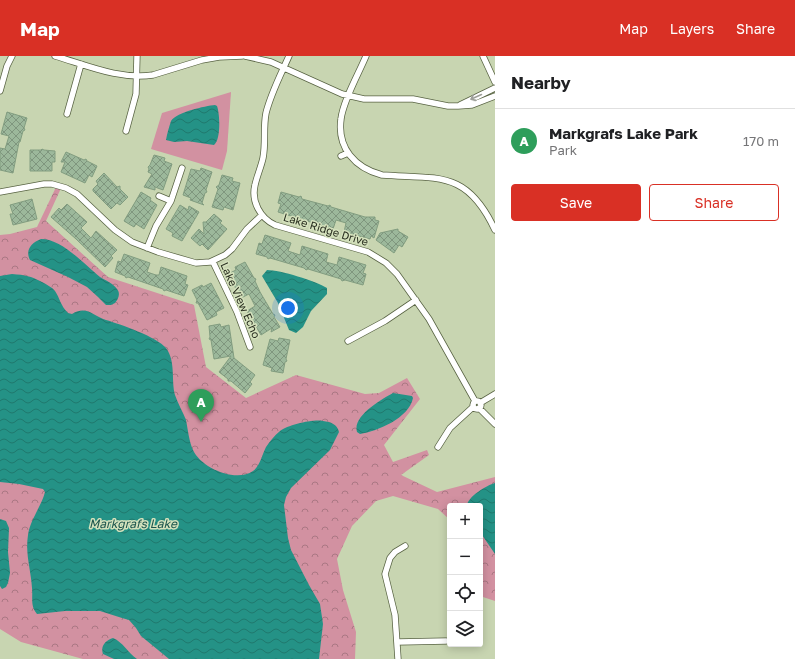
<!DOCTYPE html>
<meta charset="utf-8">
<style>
body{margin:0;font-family:"Golos Text",sans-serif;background:#f2f2f2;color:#202124}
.controls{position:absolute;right:12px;bottom:12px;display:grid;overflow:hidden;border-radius:4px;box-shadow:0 2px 10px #0003}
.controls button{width:36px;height:36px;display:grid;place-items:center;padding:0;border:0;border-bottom:1px solid #e0e0e0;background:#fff;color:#202124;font:20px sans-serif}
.you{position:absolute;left:288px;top:252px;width:14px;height:14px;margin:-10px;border:3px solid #fff;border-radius:50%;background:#1a73e8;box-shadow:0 0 0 6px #1a73e833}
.badge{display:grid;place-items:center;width:26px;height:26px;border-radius:50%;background:#d93025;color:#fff;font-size:13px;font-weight:700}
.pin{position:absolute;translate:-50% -33px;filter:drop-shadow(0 1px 2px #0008)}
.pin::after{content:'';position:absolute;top:21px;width:14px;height:12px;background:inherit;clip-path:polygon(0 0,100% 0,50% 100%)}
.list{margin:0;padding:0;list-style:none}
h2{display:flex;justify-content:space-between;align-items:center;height:52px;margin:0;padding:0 16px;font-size:17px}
h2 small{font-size:13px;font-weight:400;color:#757577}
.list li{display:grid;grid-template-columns:26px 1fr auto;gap:12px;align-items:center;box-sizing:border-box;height:64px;padding:0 16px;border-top:1px solid #e0e0e0}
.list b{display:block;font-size:15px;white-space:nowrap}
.list p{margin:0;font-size:13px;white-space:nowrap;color:#757577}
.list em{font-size:13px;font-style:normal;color:#757577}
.actions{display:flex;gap:8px;padding:12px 16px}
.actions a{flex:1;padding:9px 0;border:1px solid #d93025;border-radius:4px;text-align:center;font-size:14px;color:#d93025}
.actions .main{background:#d93025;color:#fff}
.icon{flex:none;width:22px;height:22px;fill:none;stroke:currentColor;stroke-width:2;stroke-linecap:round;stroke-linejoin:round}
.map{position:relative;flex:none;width:495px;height:603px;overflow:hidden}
header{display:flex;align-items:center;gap:24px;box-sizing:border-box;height:56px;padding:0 20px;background:#d93025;color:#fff}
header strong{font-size:19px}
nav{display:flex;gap:22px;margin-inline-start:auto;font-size:14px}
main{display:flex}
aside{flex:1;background:#fff}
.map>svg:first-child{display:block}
</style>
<header>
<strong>Map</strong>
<nav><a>Map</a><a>Layers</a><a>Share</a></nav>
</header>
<main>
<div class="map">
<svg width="495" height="603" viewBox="0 0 495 603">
<defs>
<pattern id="park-crowns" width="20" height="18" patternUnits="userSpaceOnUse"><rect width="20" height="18" fill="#d291a1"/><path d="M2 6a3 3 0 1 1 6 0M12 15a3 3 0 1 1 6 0" fill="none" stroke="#aa7783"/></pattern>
<pattern id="water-waves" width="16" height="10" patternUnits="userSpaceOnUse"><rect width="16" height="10" fill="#249286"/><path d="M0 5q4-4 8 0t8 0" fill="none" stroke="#1f786d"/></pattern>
<pattern id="building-cross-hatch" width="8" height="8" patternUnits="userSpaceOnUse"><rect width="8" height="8" fill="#9cb89b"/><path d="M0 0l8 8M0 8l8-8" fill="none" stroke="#7f967e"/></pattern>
</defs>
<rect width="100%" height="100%" fill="#c8d5b1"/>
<path fill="#d291a1" d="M231 36 227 95 222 114 151 93 162 57Z"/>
<path fill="url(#park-crowns)" d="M57 129 62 130 46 165 108 221 194 249 206 311 246 342 296 319 365 338 379 337 407 322 420 343 384 389 393 406 427 394 429 399 401 419 437 436 495 421V545L480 540V450H450V464L438 453 393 440 376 445 352 470 337 503 343 534 356 576 355 603H83L21 586 0 573V179L10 178 37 171Z"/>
<path fill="url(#water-waves)" d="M215 49 217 50C220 58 221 84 214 89L187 85 174 86 166 84C167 78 169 71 171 65 177 56 205 50 215 49Z
M41 183C62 183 84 208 100 221 105 224 114 228 117 233 121 238 118 243 115 247L111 249H106L98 241 87 231 68 221 30 204C25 194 31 187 41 183Z
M267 214C280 214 316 225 327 232V238L311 255 303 271 296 277 289 274 278 247 262 220Z
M12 218C26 219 30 220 42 226 47 229 52 231 55 235 60 242 60 249 68 257L72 258C87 249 93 260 106 264 120 268 157 281 166 292 176 305 171 324 175 339 178 348 183 356 186 364 188 374 189 385 193 394 201 412 236 427 253 415 260 410 262 399 266 391 270 385 274 380 280 375 288 369 313 363 323 365 331 366 337 368 339 376L330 394 291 432 286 441 284 449 288 482 291 494 309 529 320 548 323 568 319 603H169L141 580 136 572 129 564 122 562 100 555H65L37 558C30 550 33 542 32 532 31 514 25 498 28 479 30 464 41 451 45 436L43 433 19 428 0 426V220Z
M393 337 412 340 413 342C409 362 378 375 360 378L357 376C352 360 382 343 393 337Z
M495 427V498L480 476V450H467C467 441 487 429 495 427Z
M0 463 6 465 9 472 8 496 10 517 8 527 6 531 2 533 0 530Z
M113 582C123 586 128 597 137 603H114L103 598C100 590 106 584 113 582Z"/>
<path fill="url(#building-cross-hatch)" stroke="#829d80" d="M7 56 27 62 24 72 25 74 23 75 20 86H19L13 117 0 114V92L5 93 9 80 1 78Z
M42 93 44 94 55 95V106H52V115H30V94H41Z
M66 96 84 104 86 103 87 105 97 110 92 121 89 119 85 127 61 116 65 106H61Z
M154 99 165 102 164 105 172 108 163 134 155 131V134L144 131 152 118 148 116 149 113 148 111 150 109Z
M201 112 212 116 206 134 207 136 205 137 202 147 204 149 190 144 191 142 183 139 191 113 200 115Z
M104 117 117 131 120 130V133L128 141 120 149 117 147 111 153 93 135V133L98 128 96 125Z
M222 119 233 122 232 125 240 127 233 154 224 151 223 154 212 151 218 133 216 131 219 129Z
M141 136 151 142 150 144 157 149 144 173 136 168 134 171 124 165Z
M281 136 299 141 301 140 302 143 317 147 328 150 330 149 331 151 365 161H375V164L379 165 374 182 371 180 370 183 344 176 346 167 336 164 333 173 278 156 281 148 278 147Z
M32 143 37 163 13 169 10 158H13L10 149Z
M67 148 87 166 81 172 91 182 96 175 117 194 111 200 113 202 105 211 76 183 51 161 59 152 61 154Z
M180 149 188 154 189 150 199 156 182 185 172 180 173 177 166 173Z
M214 158 222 165 220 167 227 173 208 194 202 188 200 190 191 182 199 173 204 178 203 166H206Z
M398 173V175L408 181 402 191 399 189 394 197 376 184 380 177Z
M265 179 291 187 288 195 300 199 302 190 328 198 326 206 337 209 339 201 366 209 363 217 366 218 363 229 345 224 342 225 341 223 308 213 306 214 304 212 270 202 268 203 267 201 256 198 259 187 262 188Z
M124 198 150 207 147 216 156 219H159L161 211 187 220 185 228 188 229 184 240 166 234 164 235 163 233 128 221 126 222 125 220 115 216 118 205 121 206Z
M245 206 254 222 256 223 255 225 260 236 273 258 275 259 274 261 280 271 271 276 272 272 261 279 247 255 255 250 249 238 241 242 228 218 236 214 235 211Z
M211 227 224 252 216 256 217 259 207 264 198 247H196L197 244 192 234 202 229 203 231Z
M220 268 221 271 229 269 234 302 255 319 250 326 252 328 245 337 231 325H228V323L219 316 231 300 214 303 211 284 209 283 210 281 209 270Z
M279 282 290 284 286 303 287 305 285 306 283 317 271 315 272 312 263 309 270 283 278 285Z"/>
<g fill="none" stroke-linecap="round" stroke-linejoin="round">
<g stroke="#586343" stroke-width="7">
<path id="minor" d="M55 0C86 9 119 24 153 19L202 4 219 1 242 0
M245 0 271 6 342 38 364 43H413L448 50H458L472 49 495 40
M289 0C281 18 271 37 266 57 263 72 266 87 263 102 261 111 257 120 255 129 251 145 260 162 275 169L368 196 386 207 397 218 429 263 475 345
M366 0C359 17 343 45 341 63 337 92 355 112 382 119 439 123 467 114 495 174
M483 0 495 26
M0 35 7 10 12 0
M460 49 495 32
M67 58 81 8
M126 75 136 38 137 0
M341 100 348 97
M0 136 44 128H52L66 132 77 138 115 174 132 186 158 196 196 207 210 206 225 199 232 193 247 173 262 159
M159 140 171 145
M147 192 156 170 171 145 182 112
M213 206 237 256 250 291
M348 285 385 265 416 244
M473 349a4 4 0 1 1 8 0a4 4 0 1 1-8 0Z
M480 347 495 338
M479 352 495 368
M438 391 450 372 473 351
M398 586 446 585
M398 603 395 559 385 518 390 502 395 496 405 490"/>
</g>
<use href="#minor" stroke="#fff" stroke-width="5.5"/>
</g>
<defs><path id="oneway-shaft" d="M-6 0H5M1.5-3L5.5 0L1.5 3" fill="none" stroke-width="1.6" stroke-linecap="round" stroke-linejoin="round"/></defs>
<use stroke="#9ea09a" href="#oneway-shaft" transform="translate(476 41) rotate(156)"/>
<g text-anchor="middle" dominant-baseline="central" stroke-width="3" stroke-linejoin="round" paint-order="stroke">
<g font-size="11" fill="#282d1f" stroke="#d5e2bd">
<text transform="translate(326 173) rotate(17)">Lake Ridge Drive</text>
<text transform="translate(241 244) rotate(66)">Lake View Echo</text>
</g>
<g font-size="12" font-style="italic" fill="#1b554d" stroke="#d5e2bd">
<text x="133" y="467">Markgrafs Lake</text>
</g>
</g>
</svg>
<div class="controls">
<button>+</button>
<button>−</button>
<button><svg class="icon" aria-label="locate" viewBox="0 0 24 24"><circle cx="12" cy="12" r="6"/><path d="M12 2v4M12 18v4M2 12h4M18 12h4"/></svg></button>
<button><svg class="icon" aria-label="layers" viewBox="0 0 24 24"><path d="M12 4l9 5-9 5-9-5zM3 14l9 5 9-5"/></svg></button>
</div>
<div class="you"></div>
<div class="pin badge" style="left:201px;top:366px;background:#2e9e5b">A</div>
</div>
<aside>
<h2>Nearby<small></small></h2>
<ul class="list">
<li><span class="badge" style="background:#2e9e5b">A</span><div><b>Markgrafs Lake Park</b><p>Park</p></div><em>170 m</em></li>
</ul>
<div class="actions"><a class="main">Save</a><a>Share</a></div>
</aside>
</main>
